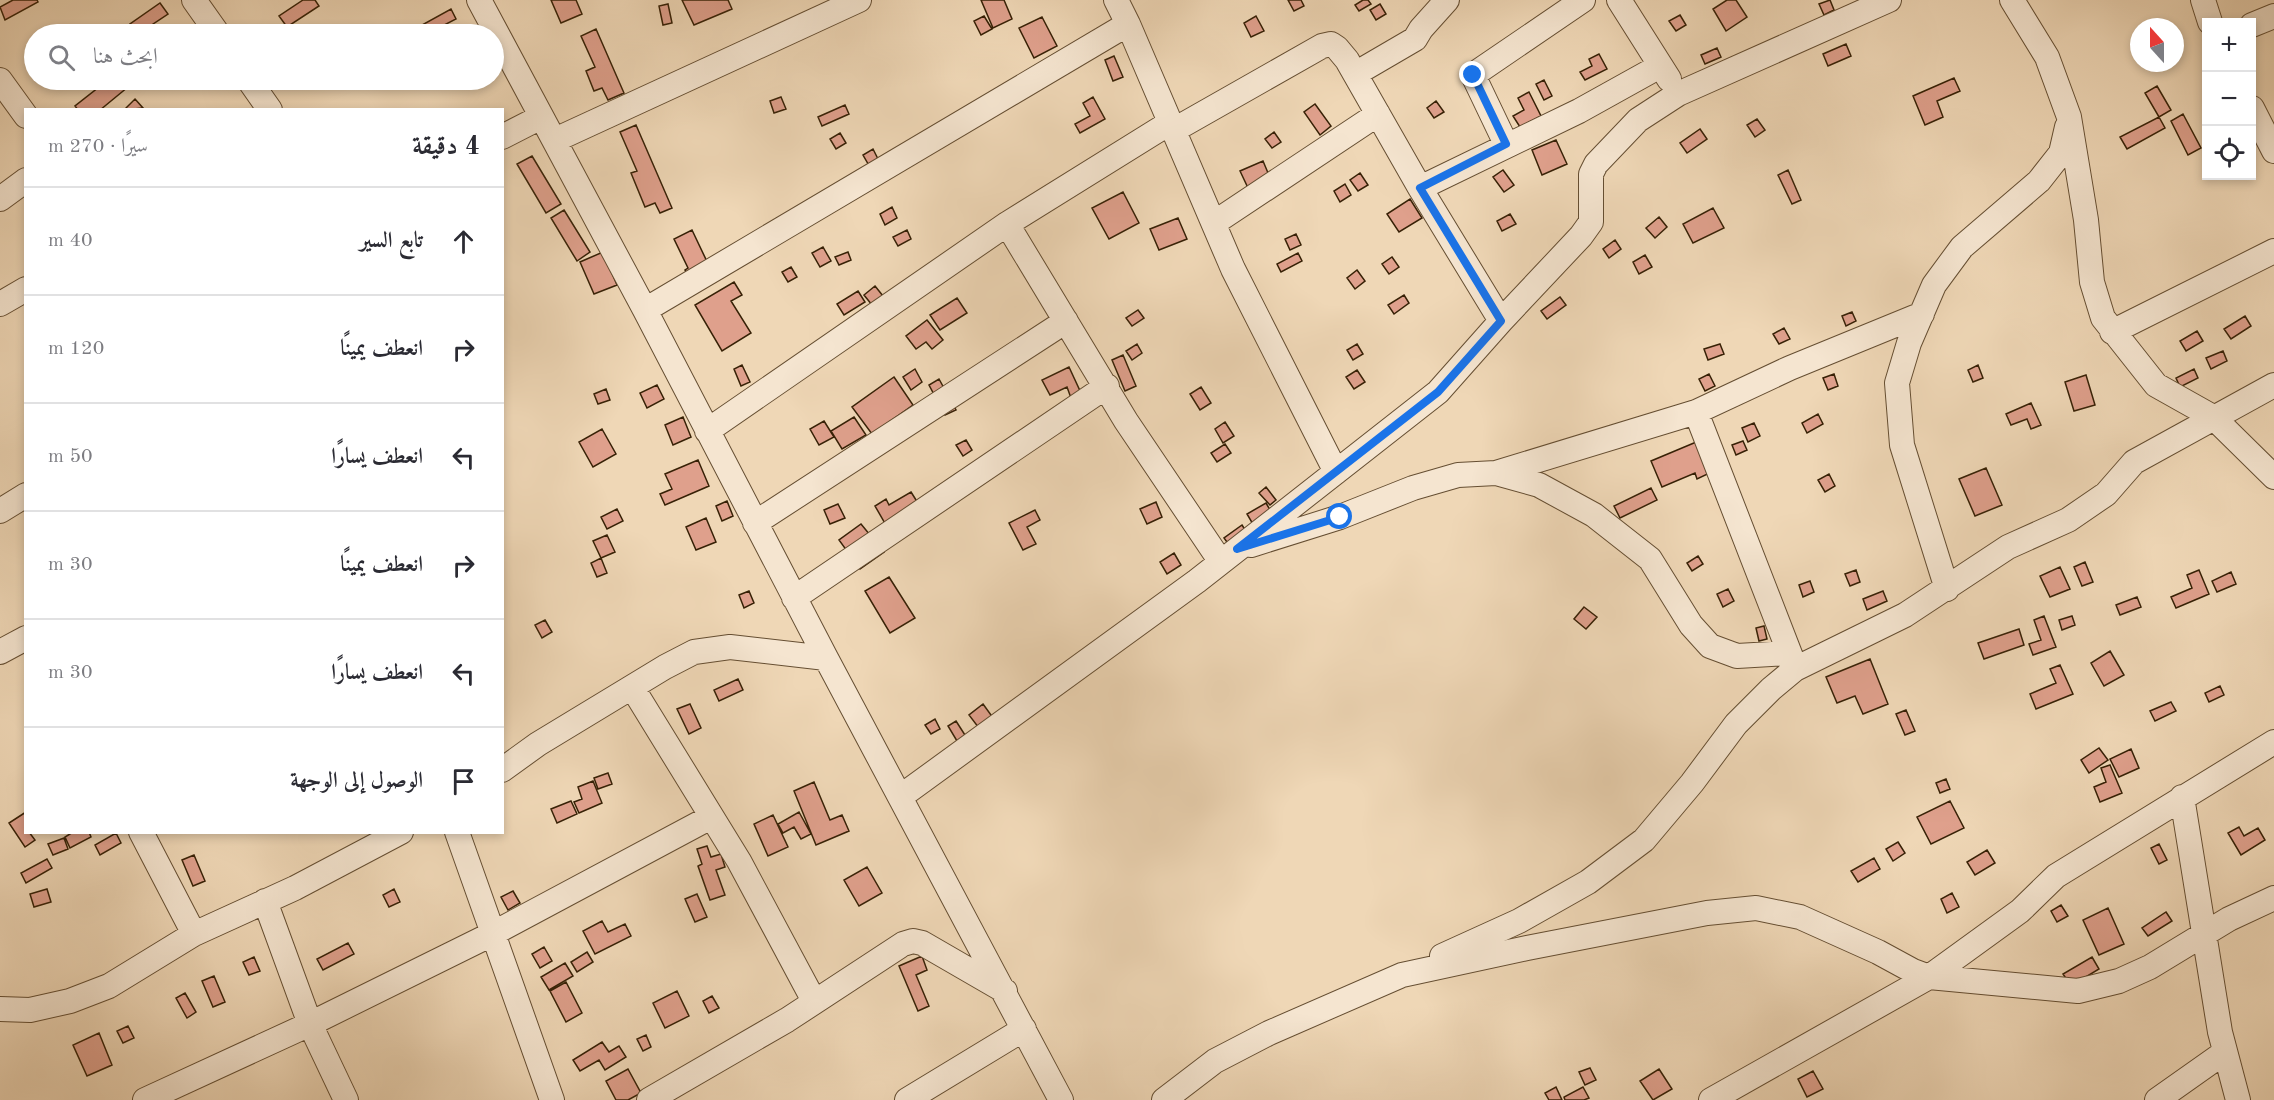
<!DOCTYPE html>
<html lang="ar">
<meta charset="utf-8">
<style>
body{margin:0;font-family:"Old Standard TT",Amiri,serif;background:#f2f2f3;color:#2b2b33;direction:rtl}
.controls{position:absolute;right:18px;top:18px;display:grid;overflow:hidden;border-radius:0px;box-shadow:0 3px 9px #0003}
.controls button{width:54px;height:54px;display:grid;place-items:center;padding:0;border:0;border-bottom:2px solid #e1e1e2;background:#fff;color:#2b2b33;font:30px sans-serif}
.compass{position:absolute;left:2130px;top:18px;width:54px;height:54px;border-radius:50%;background:#fff;box-shadow:0 3px 9px #0003;rotate:339deg}
.stop{position:absolute;width:18px;height:18px;margin:-14px;border:4px solid #1a73e8;border-radius:50%;background:#fff}
.stop.end{background:#1a73e8;border-color:#fff;box-shadow:0 2px 6px #0008}
.list{margin:0;padding:0;list-style:none}
h2{display:flex;justify-content:space-between;align-items:center;height:78px;margin:0;padding:0 24px;font-size:26px}
h2 small{font-size:20px;font-weight:400;color:#7c7c81}
.list li{display:grid;grid-template-columns:39px 1fr auto;gap:18px;align-items:center;box-sizing:border-box;height:108px;padding:0 24px;border-top:2px solid #e1e1e2}
.list b{display:block;font-size:22px;white-space:nowrap}
.list em{font-size:20px;font-style:normal;color:#7c7c81}
.icon{flex:none;width:33px;height:33px;fill:none;stroke:currentColor;stroke-width:2;stroke-linecap:round;stroke-linejoin:round}
.map{position:relative;flex:none;width:2274px;height:1100px;overflow:hidden;direction:ltr}
.search{position:absolute;background:#fff;box-shadow:0 3px 9px #0003;left:24px;top:24px;width:480px;height:66px;display:flex;align-items:center;gap:15px;box-sizing:border-box;padding:0 21px;border-radius:33px;color:#7c7c81;font-size:22px}
.panel{position:absolute;background:#fff;box-shadow:0 3px 9px #0003;left:24px;top:108px;width:480px;height:726px;border-radius:0px;direction:rtl}
.map>svg:first-child{display:block}
</style>
<div class="map">
<svg width="2274" height="1100" viewBox="0 0 2274 1100">
<rect width="100%" height="100%" fill="#efd7b6"/>
<filter id="stains"><feTurbulence type="fractalNoise" baseFrequency=".00333" numOctaves="4"/><feColorMatrix values="0 0 0 0 .2 0 0 0 0 .09 0 0 0 0 .02 0 0 0 .5 -.17"/></filter>
<radialGradient id="worn" r=".72"><stop offset=".6" stop-color="#630" stop-opacity="0"/><stop offset="1" stop-color="#630" stop-opacity=".3"/></radialGradient>
<path fill="#dfa08c" stroke="#372106" stroke-width="1.5" d="M13 0H37L38 2 5 20 0 7Z
M303 0H315L319 6 287 27 279 16Z
M551 0H576L582 14 561 23Z
M682 0H728L732 9 694 25Z
M981 0H1004L1012 19 993 28Z
M1288 0H1301L1304 6 1294 11Z
M1363 0H1368L1371 4 1359 11 1355 5Z
M1727 0H1736L1747 17 1726 31 1713 9Z
M1830 0 1834 10 1824 15 1819 4Z
M160 3 168 14 138 34 130 24Z
M668 4 672 23 663 25 659 6Z
M1380 4 1386 14 1376 20 1370 10Z
M451 9 456 19 427 34 422 25Z
M1680 15 1686 25 1676 31 1669 21Z
M984 16 992 29 981 35 974 21Z
M1256 16 1264 31 1251 37 1244 23Z
M1042 17 1057 46 1034 58 1019 28Z
M596 29 624 93 608 100 602 88 594 91 586 71 595 67 581 36Z
M1846 44 1851 56 1828 66 1823 54Z
M1717 48 1721 57 1705 64 1701 55Z
M1599 54 1607 69 1585 80 1580 72 1592 66 1589 59Z
M1114 56 1123 77 1113 81 1105 60Z
M1954 78 1960 91 1937 101 1943 117 1925 125 1913 96Z
M108 80H122L128 87 100 110H78L75 106Z
M1544 80 1552 96 1544 100 1536 84Z
M2157 86 2171 110 2159 117 2145 93Z
M1529 92 1541 116 1520 127 1513 116 1524 110 1518 98Z
M781 97 786 109 774 113 770 101Z
M1093 97 1105 119 1080 133 1075 124 1090 116 1083 103Z
M135 99 143 108 124 110Z
M1436 101 1444 112 1434 118 1427 108Z
M1315 104 1331 126 1320 135 1304 112Z
M845 105 849 114 822 126 818 117Z
M2183 114 2201 148 2188 155 2171 121Z
M2159 117 2165 128 2127 149 2120 137Z
M1757 119 1765 130 1755 137 1747 125Z
M636 125 672 208 660 213 655 203 645 207 631 173 637 171 620 132Z
M1700 129 1707 139 1687 153 1680 143Z
M1274 132 1281 142 1272 148 1265 139Z
M840 133 846 143 836 149 830 139Z
M1556 140 1567 164 1542 175 1532 150Z
M873 149 880 163 871 169 863 155Z
M532 156 561 204 546 213 517 164Z
M1263 161 1271 180 1249 190 1240 171Z
M1503 170 1514 185 1504 192 1493 177Z
M1788 170 1801 200 1792 204 1778 175Z
M1360 173 1368 185 1358 191 1350 180Z
M1345 184 1351 195 1340 202 1334 191Z
M1123 192 1139 223 1109 239 1092 208Z
M1410 199 1422 218 1399 232 1387 214Z
M892 207 897 218 885 225 880 214Z
M1713 208 1724 228 1693 243 1683 224Z
M564 210 590 252 577 261 551 218Z
M1510 214 1516 224 1502 231 1497 221Z
M1659 217 1667 227 1655 238 1646 228Z
M1178 218 1187 239 1159 250 1150 229Z
M692 230 711 270 690 280 685 270 688 268 674 239Z
M907 230 911 239 898 246 893 237Z
M1296 234 1301 245 1290 250 1285 239Z
M1615 240 1621 249 1609 258 1603 249Z
M823 247 831 261 820 267 812 253Z
M603 252 617 285 594 294 580 262Z
M848 252 851 260 839 265 835 257Z
M1298 253 1302 261 1281 272 1277 264Z
M1645 255 1652 267 1639 274 1633 262Z
M1392 257 1399 267 1389 274 1382 264Z
M791 267 797 277 788 282 782 272Z
M1357 270 1365 281 1355 289 1347 278Z
M734 282 742 295 731 301 751 333 722 351 695 305Z
M875 286 883 296 872 305 864 295Z
M858 291 865 302 844 315 837 304Z
M1404 295 1409 303 1394 314 1388 305Z
M1560 297 1566 305 1547 319 1541 311Z
M957 298 967 313 940 330 930 315Z
M1138 310 1144 318 1132 326 1126 318Z
M1852 312 1856 321 1846 326 1842 316Z
M2245 316 2251 326 2231 339 2224 329Z
M927 320 943 340 932 349 926 342 916 349 906 336Z
M1784 328 1790 339 1779 344 1773 334Z
M2197 331 2203 341 2186 351 2180 341Z
M1137 344 1142 353 1132 360 1126 351Z
M1357 344 1363 354 1353 360 1347 350Z
M1720 344 1724 354 1708 360 1704 349Z
M2223 351 2227 361 2211 369 2206 358Z
M1123 355 1136 386 1125 391 1112 360Z
M742 365 750 382 741 386 734 369Z
M1978 365 1983 378 1973 382 1968 370Z
M1069 367 1081 393 1071 398 1067 387 1050 395 1042 380Z
M915 369 922 382 911 390 903 377Z
M2194 369 2198 378 2180 387 2176 378Z
M1357 370 1365 382 1354 389 1346 377Z
M1709 374 1715 386 1705 391 1699 379Z
M1834 374 1838 386 1828 390 1823 378Z
M2086 375 2095 405 2074 411 2065 382Z
M894 377 913 405 872 434 852 407Z
M939 379 956 410 945 415 929 385Z
M657 385 664 399 647 408 640 393Z
M1201 387 1211 403 1200 410 1190 394Z
M606 389 610 400 598 404 594 394Z
M2031 403 2041 425 2031 429 2027 419 2011 425 2006 414Z
M1818 414 1823 424 1807 433 1802 423Z
M683 417 691 437 673 445 665 425Z
M854 417 866 435 842 449 831 431Z
M824 421 834 437 819 445 810 429Z
M1225 422 1234 436 1223 443 1215 429Z
M1754 423 1760 436 1748 442 1742 428Z
M602 429 616 454 593 467 579 442Z
M966 440 972 450 963 456 956 445Z
M1701 440 1714 471 1697 479 1695 473 1662 487 1651 461Z
M1743 441 1747 450 1736 455 1732 445Z
M1225 444 1231 453 1217 462 1211 453Z
M698 460 709 486 665 505 660 494 672 489 665 474Z
M1986 468 2002 505 1975 516 1959 479Z
M1829 474 1835 486 1825 492 1818 480Z
M1266 487 1276 500 1270 505 1259 493Z
M1651 488 1657 500 1620 518 1614 506Z
M911 492 928 519 894 539 875 506 886 499 889 505Z
M727 501 733 516 722 521 716 506Z
M1156 502 1162 517 1147 524 1140 509Z
M1266 503 1273 515 1254 526 1247 514Z
M838 504 845 518 830 524 824 510Z
M617 509 623 521 607 529 601 517Z
M1035 510 1040 520 1027 527 1036 544 1023 550 1009 523Z
M706 518 716 542 696 550 686 527Z
M861 524 884 552 860 569 839 540Z
M1242 525 1249 536 1232 549 1224 538Z
M607 535 615 552 601 558 593 541Z
M1174 553 1181 565 1167 574 1160 562Z
M1698 556 1703 564 1692 571 1687 563Z
M601 558 607 573 597 577 591 563Z
M2085 562 2093 582 2082 586 2074 567Z
M2060 567 2070 589 2050 597 2040 576Z
M1856 570 1860 582 1850 586 1845 574Z
M2199 570 2209 594 2176 608 2171 597 2192 588 2187 575Z
M2231 572 2236 584 2217 592 2212 581Z
M889 577 915 618 890 633 865 591Z
M1810 581 1814 592 1803 597 1799 585Z
M1728 589 1734 601 1723 607 1717 594Z
M749 591 754 603 744 608 739 595Z
M1883 591 1887 601 1867 610 1863 599Z
M2137 597 2141 607 2120 615 2116 605Z
M1584 607 1597 617 1586 629 1574 619Z
M2044 616 2056 647 2033 655 2029 644 2041 640 2034 620Z
M2072 616 2075 625 2062 630 2059 620Z
M545 620 552 632 542 638 535 625Z
M1764 626 1767 639 1759 641 1756 628Z
M2019 629 2024 645 1984 659 1978 643Z
M2110 651 2124 675 2104 686 2091 663Z
M1870 659 1888 704 1863 714 1855 696 1837 703 1826 677Z
M2060 665 2073 694 2036 709 2030 694 2056 683 2050 669Z
M738 679 743 690 719 701 714 690Z
M2220 686 2224 695 2209 702 2205 693Z
M2171 702 2176 711 2155 721 2150 711Z
M690 704 701 728 689 734 677 709Z
M983 704 999 726 985 736 969 715Z
M1906 710 1915 731 1905 735 1896 714Z
M935 719 940 729 931 734 925 725Z
M956 721 972 746 963 751 948 726Z
M2099 748 2108 760 2089 773 2081 760Z
M2131 749 2139 768 2119 777 2110 759Z
M2110 765 2122 793 2100 802 2094 787 2106 782 2101 768Z
M608 773 612 784 598 789 594 778Z
M1946 779 1950 789 1940 793 1936 783Z
M593 781 602 803 579 813 574 802 582 799 578 787Z
M814 782 830 820 842 815 849 831 816 845 794 791Z
M571 801 577 814 557 823 551 809Z
M1950 801 1964 828 1931 844 1917 817Z
M26 812V832H29L35 840 25 847 9 823Z
M799 812 811 834 801 839 794 827 783 833 778 824Z
M773 815 788 847 768 856 754 824Z
M2239 827 2244 836 2258 828 2265 840 2241 855 2228 833Z
M73 832H89L91 837 70 848 65 837Z
M116 833 121 843 100 855 95 845Z
M64 838 68 849 53 855 48 844Z
M1898 842 1905 853 1893 861 1886 849Z
M2159 844 2167 860 2159 864 2151 848Z
M707 846 711 857 721 854 725 867 716 870 725 895 710 900 698 866 702 864 697 849Z
M1987 850 1995 863 1975 875 1967 862Z
M194 855 205 881 193 886 182 860Z
M1874 858 1880 869 1858 882 1851 871Z
M47 859 52 868 26 883 21 873Z
M867 867 882 893 859 906 844 880Z
M47 889 51 902 34 907 30 894Z
M394 889 400 902 389 907 383 895Z
M513 891 520 903 508 910 501 897Z
M1952 893 1959 907 1947 913 1941 899Z
M697 894 707 917 695 922 685 899Z
M2061 905 2068 916 2057 922 2051 911Z
M2108 908 2124 944 2099 955 2083 920Z
M2166 912 2172 921 2148 936 2142 928Z
M602 921 608 932 625 924 631 936 595 954 583 931Z
M348 943 354 954 323 970 317 959Z
M544 947 552 961 540 968 532 954Z
M587 952 593 962 577 972 571 962Z
M922 956 927 970 916 975 929 1006 918 1011 899 966Z
M254 957 260 971 249 975 243 962Z
M2092 957 2099 969 2071 986 2063 974Z
M565 963 573 976 549 990 541 977Z
M214 976 225 1002 213 1007 202 981Z
M566 982 582 1013 566 1022 550 991Z
M677 991 689 1016 665 1028 653 1003Z
M185 993 196 1012 187 1018 176 998Z
M712 996 719 1008 709 1013 703 1001Z
M128 1026 134 1038 123 1043 117 1031Z
M99 1033 112 1065 87 1076 73 1045Z
M646 1035 651 1047 643 1051 637 1039Z
M602 1042 609 1052 619 1046 626 1057 605 1070 599 1060 580 1071 573 1060Z
M1590 1068 1596 1080 1585 1085 1579 1072Z
M628 1069 641 1093 628 1100H616L606 1081Z
M1659 1069 1672 1089 1653 1100 1640 1081Z
M1813 1071 1823 1089 1807 1097 1798 1079Z
M1556 1087 1562 1100H1549L1545 1093Z
M1583 1087 1589 1098 1584 1100H1565L1564 1097Z"/>
<g fill="none" stroke-linecap="round" stroke-linejoin="round">
<g stroke="#654e32" stroke-width="26">
<path id="minor" d="M194 0 218 34
M479 0 645 310 826 658 1061 1100
M1116 0 1128 24 1233 269 1336 472
M1619 0 1669 79
M2012 0 2047 57 2069 117 2086 220 2092 282 2103 318 2156 385 2213 417 2274 477
M2203 0 2210 22
M2252 25 2274 16
M1355 74 1415 39 1421 29 1447 0
M0 80 26 116
M249 80 270 110
M2252 108 2274 151
M1174 130 1322 46 1331 44 1337 48 1347 60 1420 188 1501 321
M502 137 541 117
M555 140 859 0
M1506 144 1473 75 1583 0
M1420 188 1579 111 1660 66
M0 199 26 180
M1214 223 1378 114
M1007 224 1126 421 1221 562
M0 304 26 289
M645 310 1128 24
M2112 332 2274 251
M1696 412 1795 667
M707 431 1007 224 1171 122
M1496 473 1696 412 1790 368 1922 314
M0 511 26 495
M755 523 1066 321
M1251 545 1340 517 1413 488 1458 475 1496 473 1539 485 1594 515 1650 559 1691 625 1710 646 1737 656 1789 653
M1947 589 1902 445 1897 383 1909 343 1934 285 1962 247 2039 181 2061 153 2067 127
M794 598 1107 386
M0 652 26 638
M632 687 739 861 814 1001
M502 770 538 744 665 667 694 652 730 647 826 658
M900 797 1197 581 1438 392 1501 321 1581 236 1591 222V174L1596 164 1638 120 1678 94 1889 0
M2182 797 2220 1032 2238 1100
M141 832 194 934
M457 832 552 1100
M265 901 310 1024 346 1100
M1442 956 1519 921 1588 882 1644 840 1692 783 1736 724 1771 689 1795 669 1905 615 2008 547 2068 520 2106 494 2134 462 2274 385
M0 1009 30 1010 70 1001 109 986 194 934 295 888 401 832
M145 1100 310 1024 492 934 711 817
M649 1100 787 1020 903 944 913 941 922 943 1005 991
M907 1100 1024 1029
M1164 1100 1215 1061 1269 1033 1402 975 1527 948 1707 913 1756 908 1800 917 1878 952 1913 971 1929 977 2078 991 2119 981 2150 967 2229 919 2274 898
M1711 1100 1929 977 2020 911 2056 876 2274 742
M2157 1100 2225 1052"/>
</g>
<use href="#minor" stroke="#f5e5d0" stroke-width="24"/>
</g>
<g fill="none" stroke-linecap="round" stroke-linejoin="round">
<path stroke="#1a73e8" stroke-width="8" d="M1340 517 1237 549 1438 392 1501 321 1420 188 1506 144 1473 75"/>
</g>
<rect width="100%" height="100%" filter="url(#stains)"/>
<rect width="100%" height="100%" fill="url(#worn)"/>
</svg>
<div class="controls">
<button>+</button>
<button>−</button>
<button><svg class="icon" aria-label="locate" viewBox="0 0 24 24"><circle cx="12" cy="12" r="6"/><path d="M12 2v4M12 18v4M2 12h4M18 12h4"/></svg></button>
</div>
<svg class="compass" viewBox="-18 -18 36 36"><path d="M0-13l5 13h-10z" fill="#e53935"/><path d="M0 13l5-13h-10z" fill="#7c7c81"/></svg>
<div class="stop" style="left:1340px;top:517px"></div>
<div class="stop end" style="left:1473px;top:75px"></div>
<div class="search"><svg class="icon" aria-label="search" viewBox="0 0 24 24"><circle cx="10" cy="10" r="6"/><path d="M15 15l6 6"/></svg>ابحث هنا</div>
<section class="panel">
<h2>4 دقيقة<small>سيرًا · 270 m</small></h2>
<ul class="list">
<li><svg class="icon" aria-label="ahead" viewBox="0 0 24 24"><path d="M12 20V5M6 11l6-6 6 6"/></svg><div><b>تابع السير</b></div><em>40 m</em></li>
<li><svg class="icon" aria-label="right" viewBox="0 0 24 24"><path d="M7 20v-9h11M14 6l5 5-5 5"/></svg><div><b>انعطف يمينًا</b></div><em>120 m</em></li>
<li><svg class="icon" aria-label="left" viewBox="0 0 24 24"><path d="M17 20v-9H6M10 6l-5 5 5 5"/></svg><div><b>انعطف يسارًا</b></div><em>50 m</em></li>
<li><svg class="icon" aria-label="right" viewBox="0 0 24 24"><path d="M7 20v-9h11M14 6l5 5-5 5"/></svg><div><b>انعطف يمينًا</b></div><em>30 m</em></li>
<li><svg class="icon" aria-label="left" viewBox="0 0 24 24"><path d="M17 20v-9H6M10 6l-5 5 5 5"/></svg><div><b>انعطف يسارًا</b></div><em>30 m</em></li>
<li><svg class="icon" aria-label="arrive" viewBox="0 0 24 24"><path d="M6 21V4h12l-3 4 3 4H6"/></svg><div><b>الوصول إلى الوجهة</b></div></li>
</ul>
</section>
</div>
